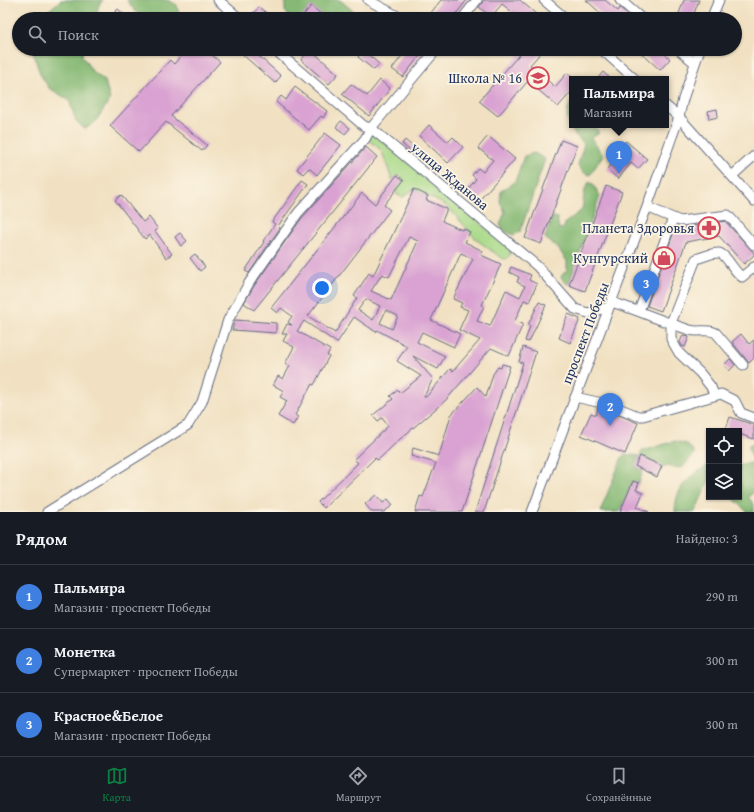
<!DOCTYPE html>
<html lang="ru">
<meta charset="utf-8">
<style>
body{margin:0;font-family:"Gentium Book Plus",serif;background:#20242c;color:#f1f3f6}
.controls{position:absolute;right:12px;bottom:12px;display:grid;overflow:hidden;border-radius:0px;box-shadow:0 1px 3px #0004}
.controls button{width:36px;height:36px;display:grid;place-items:center;padding:0;border:0;border-bottom:1px solid #363941;background:#171b24;color:#f1f3f6;font:20px sans-serif}
.you{position:absolute;left:322px;top:288px;width:14px;height:14px;margin:-10px;border:3px solid #fff;border-radius:50%;background:#1a73e8;box-shadow:0 0 0 6px #1a73e833}
.badge{display:grid;place-items:center;width:26px;height:26px;border-radius:50%;background:#0b8043;color:#fff;font-size:13px;font-weight:700}
.pin{position:absolute;translate:-50% -33px;filter:drop-shadow(0 1px 2px #0008)}
.pin::after{content:'';position:absolute;top:21px;width:14px;height:12px;background:inherit;clip-path:polygon(0 0,100% 0,50% 100%)}
.popup{position:absolute;left:569px;top:76px;width:100px;height:52px;box-sizing:border-box;display:grid;place-content:center;border-radius:0px;background:#171b24;filter:drop-shadow(0 1px 3px #0005);font-size:13px;white-space:nowrap;color:#9ea1a6}
.popup b{font-size:15px;color:#f1f3f6}
.popup::after{content:'';position:absolute;left:50%;top:100%;margin-left:-8px;border:8px solid transparent;border-top-color:#171b24}
.list{margin:0;padding:0;list-style:none}
h2{display:flex;justify-content:space-between;align-items:center;height:52px;margin:0;padding:0 16px;font-size:17px}
h2 small{font-size:13px;font-weight:400;color:#9ea1a6}
.list li{display:grid;grid-template-columns:26px 1fr auto;gap:12px;align-items:center;box-sizing:border-box;height:64px;padding:0 16px;border-top:1px solid #363941}
.list b{display:block;font-size:15px;white-space:nowrap}
.list p{margin:0;font-size:13px;white-space:nowrap;color:#9ea1a6}
.list em{font-size:13px;font-style:normal;color:#9ea1a6}
.icon{flex:none;width:22px;height:22px;fill:none;stroke:currentColor;stroke-width:2;stroke-linecap:round;stroke-linejoin:round}
.map{position:relative;flex:none;width:754px;height:512px;overflow:hidden}
.search{position:absolute;background:#171b24;box-shadow:0 1px 3px #0004;left:12px;right:12px;top:12px;height:44px;display:flex;align-items:center;gap:10px;box-sizing:border-box;padding:0 14px;border-radius:22px;color:#9ea1a6;font-size:15px}
.sheet{height:244px;background:#171b24}
nav{display:flex;justify-content:space-around;align-items:center;box-sizing:border-box;height:56px;border-top:1px solid #363941;background:#171b24;font-size:11px;color:#9ea1a6}
nav a{display:grid;justify-items:center;gap:2px}
nav .on{color:#0b8043}
.map>svg:first-child{display:block}
</style>
<div class="map">
<svg width="754" height="512" viewBox="0 0 754 512">
<rect width="100%" height="100%" fill="#fcf5e5"/>
<filter id="ink" filterUnits="userSpaceOnUse"><feTurbulence type="fractalNoise" baseFrequency=".025" numOctaves="2"/><feDisplacementMap in="SourceGraphic" scale="8" xChannelSelector="R" yChannelSelector="G"/><feConvolveMatrix kernelMatrix="1 2 1 2 8 2 1 2 1" color-interpolation-filters="sRGB"/></filter>
<filter id="wash" filterUnits="userSpaceOnUse"><feTurbulence type="fractalNoise" baseFrequency=".012" numOctaves="4" result="noise"/><feDisplacementMap in="SourceGraphic" scale="16" xChannelSelector="R" yChannelSelector="G"/><feGaussianBlur stdDeviation="0.9" result="paint"/><feColorMatrix in="noise" values="0 0 0 0 0 0 0 0 0 0 0 0 0 0 0 0 0 1.4 0 .05"/><feComposite in="paint" operator="in"/></filter>
<g filter="url(#wash)">
<rect width="100%" height="100%" fill="#f1e1c2"/>
<path fill="#a8d988" stroke="#628473" d="M374 134 510 248V255L506 259H503L477 240 447 206 414 189 403 197 397 195 396 189 403 180 397 175 392 180 382 151 369 140V135Z"/>
<path fill="#86b974" stroke="#507469" d="M61 0H103L99 5 95 19H38Z
M127 0H167L177 5 180 19H143L134 10Z
M285 0H340L359 16 358 19H327L311 6 301 19H291L285 11Z
M32 49H83L82 56 92 71 105 81 110 100 95 122 85 129 76 121 69 100 49 88 40 74Z
M572 100V125H593L598 131V134L591 138 603 155 590 175 583 172 578 165 584 144C571 131 561 118 572 100Z
M534 153 545 159 520 232 513 235 503 230 500 225 505 212 500 202 501 191 515 182 524 156Z
M589 182 593 184 600 196 568 285 563 280 561 276 567 270V261L557 247 545 238 553 216 557 218 559 229 564 228 565 223 582 210 585 189Z
M675 441 687 444 695 453 682 468 662 466 640 456 635 466 643 470 639 483 633 481 620 512H600L622 457 625 454 640 456 642 451Z
M754 444V492L748 497 754 504V512H747L732 497H739V466L754 462 748 446Z
M707 466 709 468V480L695 512H675C676 487 686 479 707 466Z"/>
<g id="blocks">
<path fill="#d9a2d2" fill-rule="evenodd" d="M441 0H467L452 19H426Z
M484 0H520L536 14 532 19H515L517 16 502 4 491 17 479 7Z
M586 0H605L618 11 620 8 628 15 624 19H607Z
M684 0H699L692 19H677Z
M311 6 327 19H300Z
M259 7 274 19H248Z
M118 9 129 19H116L112 15Z
M187 49H205L220 62 171 116 207 145 202 151 166 122 139 152 110 126 170 60 174 64Z
M249 49H251L281 76 275 83 243 55Z
M310 49 338 74 329 84 301 60Z
M407 49H425L403 77 392 69Z
M524 49H544L530 65 555 87 567 73 572 77V91L558 107 528 81 498 116 479 101Z
M637 49H660L670 59 660 70Z
M363 50 379 64 374 70 358 57Z
M603 72 611 79H597Z
M380 80 390 89 369 116 342 94 351 84 367 96Z
M295 87 327 111 323 118 321 116 309 130 276 102 281 96 286 100Z
M717 109 718 117 709 119 708 111Z
M341 121 350 128 345 134 336 127Z
M429 125 448 142 453 137 463 147 448 163 419 136Z
M325 133 341 145 317 175 309 168 303 174 297 169Z
M488 136 515 159 477 203 465 193 476 179 472 175 478 168 483 172 493 160 478 148Z
M405 140 421 154 418 158 402 144Z
M561 140 577 146 541 244 525 238Z
M626 141 647 159 638 169 631 163 618 179 607 169 615 160 613 158 617 151Z
M366 147 377 157 254 310 244 303 254 286 301 219Z
M397 175 404 180 384 205 390 210 308 316 335 333 357 298 354 296 369 273 373 276 414 189 428 196 426 200 447 209 442 221 462 230 463 228 470 232 465 242 483 251 481 255 501 264 482 305 484 306 477 321 490 326 506 290 520 297 525 286 517 282 519 277 509 272 511 267 531 275 529 280 537 284 529 302 524 300 515 321 523 324 509 356 491 348 446 400 400 439 378 460 375 458 324 508 318 502 358 463 354 459 388 426 382 418 378 421 373 415 393 399 390 396 398 390 400 393 421 376 397 361 407 346 377 330 376 332 354 317 337 343 304 321 297 331 330 350 327 355 329 356 314 385 312 384 295 415 298 417 293 425 278 416 287 401 280 397 284 391 273 385 278 376 283 379 290 366 285 364 294 347 283 341 287 334H282L287 324 292 325 288 322 292 316 281 308 277 313 271 308 362 193 375 204ZM409 237 418 241 391 300 371 291 382 274 389 277ZM461 253 473 259 453 299 462 303 460 307 468 310 459 330 480 340 453 371 450 369 426 397 424 396 433 379 413 356 438 369 445 356 417 342 422 332 454 347 460 334 431 320ZM366 299 380 306 373 320 358 310ZM386 310 398 316 392 329 380 323Z
M302 180 308 184 278 226 280 228 249 273 245 271 264 242 263 241 275 224 272 222Z
M606 186 622 192 585 291 569 285Z
M121 195 143 222 149 217 158 229 155 231 172 254 166 258 150 235 145 239 115 200Z
M725 221 754 253V255L744 264 719 236 686 242 661 311 647 306 675 229Z
M180 233 187 241 181 246 175 237Z
M195 254 205 267 200 271 190 258Z
M539 302 546 305 529 342 525 341 530 326 528 325Z
M568 314 580 319 570 343 559 338Z
M235 320 276 323V333L232 330Z
M741 334 749 344 754 340V358L749 363 732 342Z
M683 335 689 337 685 347 682 346 680 342Z
M523 347 536 352 484 512H475L523 363 519 362Z
M730 359 735 365 729 371 724 365Z
M502 364 510 366 462 512H415L420 496 423 497 436 463 411 456 413 448 439 456 451 415 477 387 486 397 493 374 498 367 501 368Z
M598 408 609 411 638 423 625 454 581 435 591 413 596 415Z
M730 417 754 425V439L739 434V431H731L726 429Z
M640 456 662 466 657 477 635 466Z
M633 481 639 483 636 490 643 493 637 507 649 512H620Z
M376 495 383 503 388 499 393 505 384 512H372L365 504Z"/>
</g>
</g>
<g filter="url(#ink)">
<use href="#blocks" fill-opacity="0" stroke="#666d81" stroke-width="1"/>
<g fill="none" stroke-linecap="round" stroke-linejoin="round">
<g stroke="#666d81" stroke-width="11">
<path id="minor" d="M218 0 240 19
M368 0 403 19
M544 0 566 19
M620 0 642 19
M462 19 477 0
M711 19 719 0
M274 49 364 126 371 128 537 266 575 309 588 313 609 307
M601 49 635 79
M678 49 695 63
M666 106 679 117 754 201
M732 176 754 156
M647 207 680 221 728 215 754 245
M611 302C638 310 663 322 690 330 699 333 708 328 716 333L743 365
M639 311 673 218
M714 395 711 387 700 373 679 353 671 339V323L696 259C703 257 711 253 718 253 725 252 734 272 742 277L754 267
M575 397 611 405 638 416H643L721 394 735 401 741 413 754 418
M47 512 188 425 202 402 228 320 235 308 249 283 298 213 365 139 371 128 437 49
M532 512 647 207 679 117 683 99 700 49"/>
</g>
<use href="#minor" stroke="#fff" stroke-width="9"/>
</g>
</g>
<defs>
<g id="school-ring" transform="scale(1.15)"><circle r="9.5" fill="#fcf5e5" stroke="#d1495b" stroke-width="1.5"/><path d="M0-5L7-2L0 1L-7-2ZM-4 1L0 2.5L4 1V4Q0 6-4 4Z" fill="#d1495b"/></g>
<g id="pharmacy-ring" transform="scale(1.15)"><circle r="9.5" fill="#fcf5e5" stroke="#d1495b" stroke-width="1.5"/><path d="M-2-6h4v4h4v4h-4v4h-4v-4h-4v-4h4Z" fill="#d1495b"/></g>
<g id="shop-ring" transform="scale(1.15)"><circle r="9.5" fill="#fcf5e5" stroke="#d1495b" stroke-width="1.5"/><path d="M-5-2.5h2.3a2.7 3.5 0 0 1 5.4 0H5L5.5 6h-11ZM-1.5-2.5h3a1.5 2.3 0 0 0-3 0Z" fill="#d1495b"/></g>
</defs>
<g fill-rule="evenodd">
<use href="#school-ring" x="538" y="78"/>
<use href="#pharmacy-ring" x="709" y="228"/>
<use href="#shop-ring" x="664" y="258"/>
</g>
<g text-anchor="middle" dominant-baseline="central" stroke-width="3.5" stroke-linejoin="round" paint-order="stroke">
<g font-size="14" fill="#1b2f5e" stroke="#fcf5e5" text-anchor="end">
<text x="522" y="78">Школа № 16</text>
<text x="694" y="228">Планета Здоровья</text>
<text x="648" y="258">Кунгурский</text>
</g>
<g font-size="14" fill="#1b2f5e" stroke="#fcf5e5">
<text transform="translate(450 176) rotate(40)">улица Жданова</text>
<text transform="translate(585 333) rotate(-69)">проспект Победы</text>
</g>
</g>
</svg>
<div class="controls">
<button><svg class="icon" aria-label="locate" viewBox="0 0 24 24"><circle cx="12" cy="12" r="6"/><path d="M12 2v4M12 18v4M2 12h4M18 12h4"/></svg></button>
<button><svg class="icon" aria-label="layers" viewBox="0 0 24 24"><path d="M12 4l9 5-9 5-9-5zM3 14l9 5 9-5"/></svg></button>
</div>
<div class="you"></div>
<div class="pin badge" style="left:619px;top:174px;background:#3f7fe0">1</div>
<div class="popup"><b>Пальмира</b>Магазин</div>
<div class="pin badge" style="left:610px;top:426px;background:#3f7fe0">2</div>
<div class="pin badge" style="left:646px;top:303px;background:#3f7fe0">3</div>
<div class="search"><svg class="icon" aria-label="search" viewBox="0 0 24 24"><circle cx="10" cy="10" r="6"/><path d="M15 15l6 6"/></svg>Поиск</div>
</div>
<section class="sheet">
<h2>Рядом<small>Найдено: 3</small></h2>
<ul class="list">
<li><span class="badge" style="background:#3f7fe0">1</span><div><b>Пальмира</b><p>Магазин · проспект Победы</p></div><em>290 m</em></li>
<li><span class="badge" style="background:#3f7fe0">2</span><div><b>Монетка</b><p>Супермаркет · проспект Победы</p></div><em>300 m</em></li>
<li><span class="badge" style="background:#3f7fe0">3</span><div><b>Красное&amp;Белое</b><p>Магазин · проспект Победы</p></div><em>300 m</em></li>
</ul>
</section>
<nav>
<a class="on"><svg class="icon" aria-label="map" viewBox="0 0 24 24"><path d="M3 6l6-2 6 2 6-2v14l-6 2-6-2-6 2zM9 4v14M15 6v14"/></svg>Карта</a>
<a><svg class="icon" aria-label="directions" viewBox="0 0 24 24"><path d="M12 3l9 9-9 9-9-9zM9 14v-3h6M13 9l2 2-2 2"/></svg>Маршрут</a>
<a><svg class="icon" aria-label="saved" viewBox="0 0 24 24"><path d="M7 4h10v16l-5-4-5 4z"/></svg>Сохранённые</a>
</nav>
